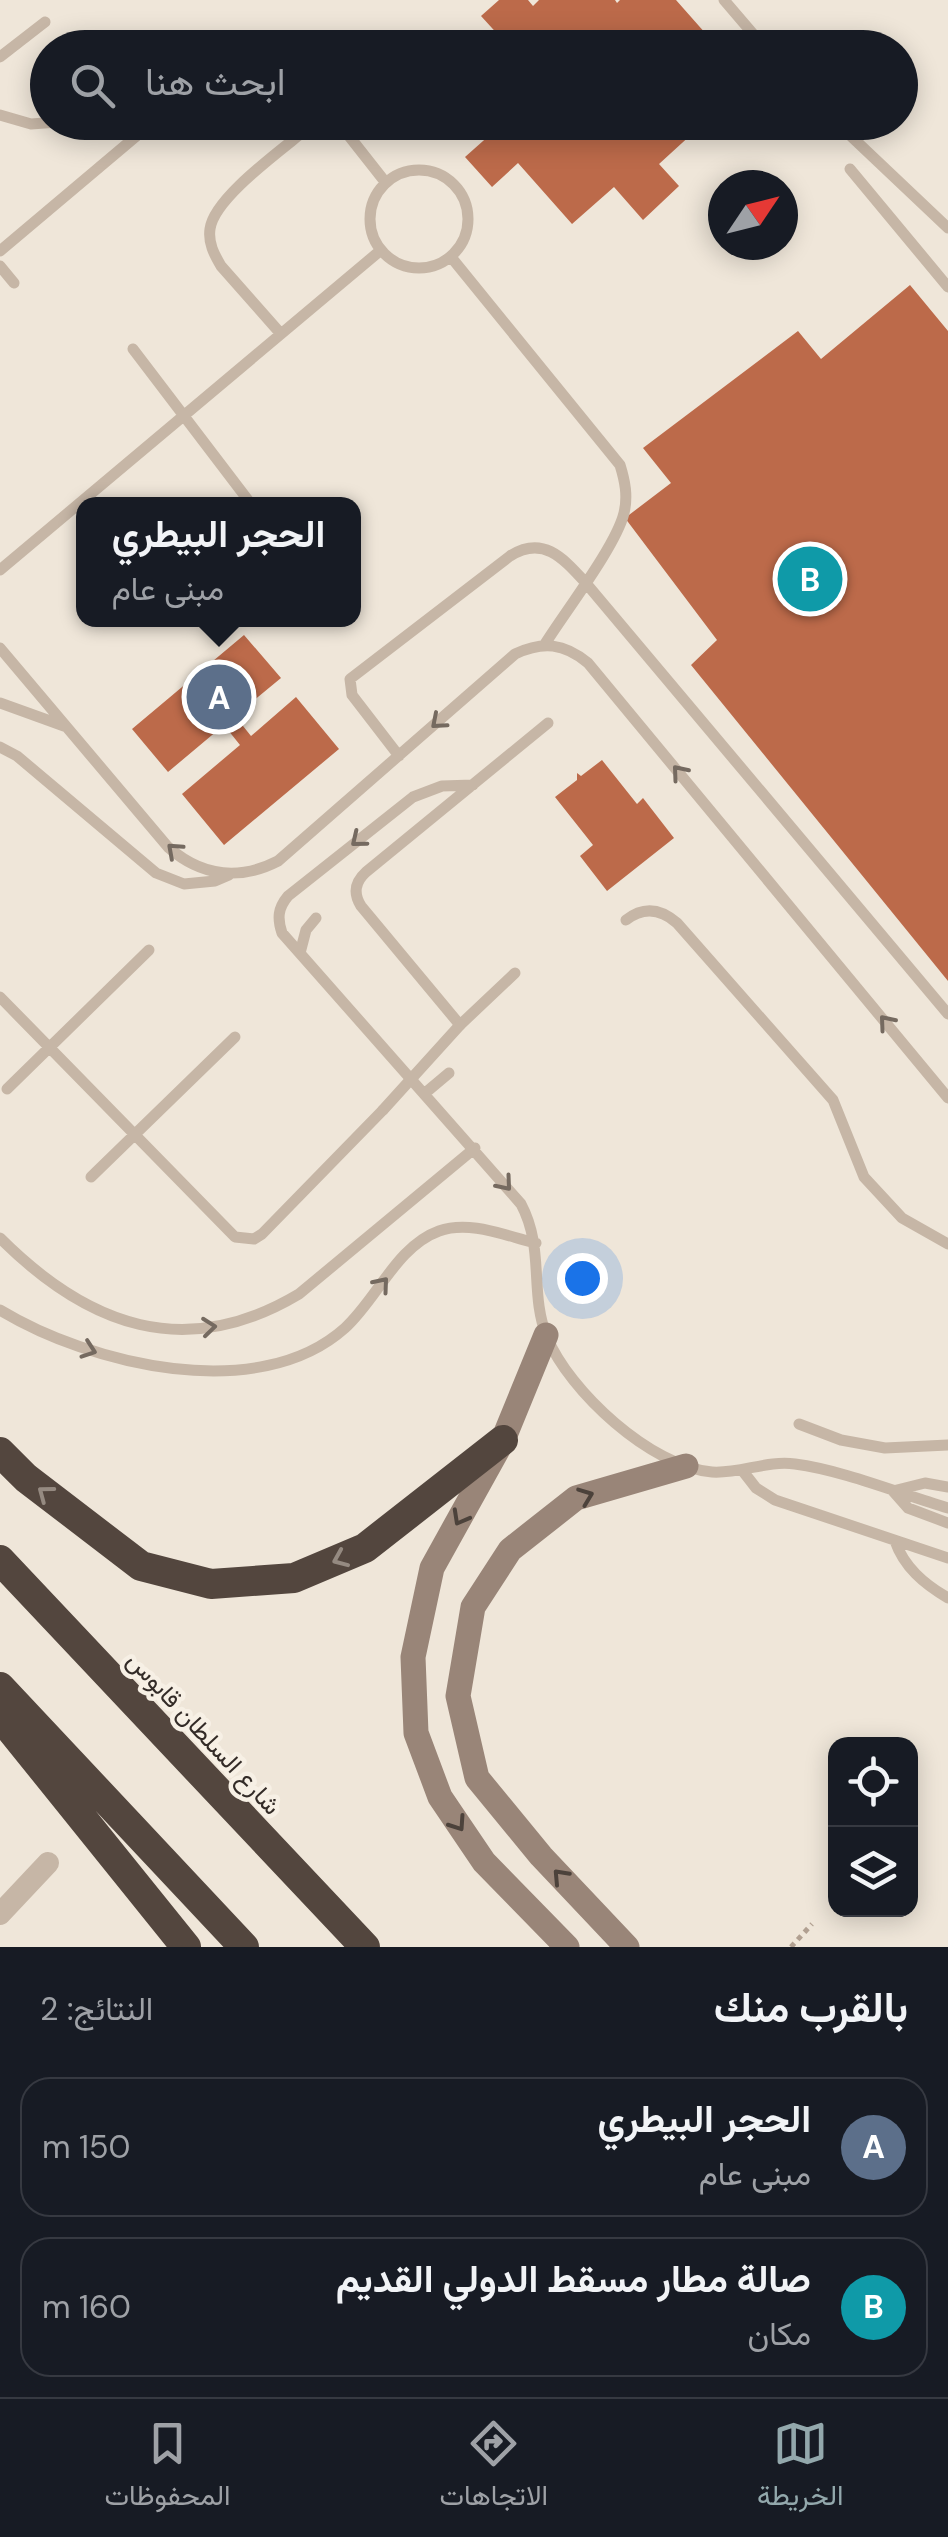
<!DOCTYPE html>
<html lang="ar">
<meta charset="utf-8">
<style>
body{margin:0;font-family:"DM Sans",Vazirmatn,sans-serif;background:#20242c;color:#f1f3f6;direction:rtl}
.controls{position:absolute;right:30px;bottom:30px;display:grid;overflow:hidden;border-radius:20px;box-shadow:0 5px 25px #0003}
.controls button{width:90px;height:90px;display:grid;place-items:center;padding:0;border:0;border-bottom:2px solid #363941;background:#171b24;color:#f1f3f6;font:50px sans-serif}
.compass{position:absolute;left:708px;top:170px;width:90px;height:90px;border-radius:50%;background:#171b24;box-shadow:0 5px 25px #0003;rotate:55deg}
.you{position:absolute;left:582px;top:1278px;width:35px;height:35px;margin:-25px;border:8px solid #fff;border-radius:50%;background:#1a73e8;box-shadow:0 0 0 15px #1a73e833}
.badge{display:grid;place-items:center;width:65px;height:65px;border-radius:50%;background:#93a8ac;color:#fff;font-size:32px;font-weight:700}
.pin{position:absolute;translate:-50% -50%;border:5px solid #fff;box-shadow:0 2px 10px #0006}
.popup{position:absolute;left:76px;top:497px;width:285px;height:130px;box-sizing:border-box;display:grid;place-content:center;border-radius:20px;background:#171b24;filter:drop-shadow(0 2px 8px #0005);font-size:32px;white-space:nowrap;color:#9ea1a6}
.popup b{font-size:38px;color:#f1f3f6}
.popup::after{content:'';position:absolute;left:50%;top:100%;margin-left:-20px;border:20px solid transparent;border-top-color:#171b24}
.list{margin:0;padding:0;list-style:none}
h2{display:flex;justify-content:space-between;align-items:center;height:130px;margin:0;padding:0 40px;font-size:42px}
h2 small{font-size:32px;font-weight:400;color:#9ea1a6}
.list li{display:grid;grid-template-columns:65px 1fr auto;gap:30px;align-items:center;box-sizing:border-box;height:140px;margin:0 20px 20px;padding:0 20px;border:2px solid #363941;border-radius:30px}
.list b{display:block;font-size:38px;white-space:nowrap}
.list p{margin:0;font-size:32px;white-space:nowrap;color:#9ea1a6}
.list em{font-size:32px;font-style:normal;color:#9ea1a6}
.icon{flex:none;width:55px;height:55px;fill:none;stroke:currentColor;stroke-width:2;stroke-linecap:round;stroke-linejoin:round}
.map{position:relative;flex:none;width:948px;height:1947px;overflow:hidden;direction:ltr}
.search{position:absolute;background:#171b24;box-shadow:0 5px 25px #0003;left:30px;right:30px;top:30px;height:110px;display:flex;align-items:center;gap:25px;box-sizing:border-box;padding:0 35px;border-radius:55px;color:#9ea1a6;font-size:38px}
.sheet{height:450px;background:#171b24}
nav{display:flex;justify-content:space-around;align-items:center;box-sizing:border-box;height:140px;border-top:2px solid #363941;background:#171b24;font-size:28px;color:#9ea1a6}
nav a{display:grid;justify-items:center;gap:5px}
nav .on{color:#93a8ac}
.map>svg:first-child{display:block}
</style>
<div class="map">
<svg width="948" height="1947" viewBox="0 0 948 1947">
<rect width="100%" height="100%" fill="#efe6d9"/>
<path fill="#bc6a4a" d="M499 0H528L533 6 539 0H615L617 3 620 0H676L714 43 708 48H493L502 39 481 16Z
M483 122H705L659 164 679 186 643 220 614 187 572 224 518 163 492 187 465 157 492 133Z
M910 285 948 331V981L691 665 717 640 625 518 671 483 643 448 798 331 821 359Z
M244 635 281 678 235 716 251 736 296 697 339 749 224 845 182 794 240 745 224 725 168 772 132 729Z
M602 760 637 804 643 798 674 838 607 891 580 856 593 845 555 797 577 780V773L581 776Z"/>
<g fill="none" stroke-linecap="round" stroke-linejoin="round">
<path stroke="#b1a091" stroke-width="5" stroke-dasharray="5 5" stroke-linecap="butt" d="M791 1947 812 1924"/>
<path stroke="#c6b6a6" stroke-width="11" d="M724 0 765 48
M243 48 248 43
M0 57 45 22
M0 115 31 124 58 122
M338 122 386 183
M836 122 948 228
M850 169 948 287
M370 219a49 49 0 1 1 98 0a49 49 0 1 1-98 0Z
M0 251 153 122
M451 257 620 465C625 481 628 496 624 513 616 546 565 612 545 644
M0 266 14 283
M281 334 221 266C214 254 208 243 210 229 214 196 289 145 315 122
M133 349 251 504
M0 570 381 250
M0 648 168 847C201 876 239 881 278 861L515 654C543 641 564 643 588 663L948 1098
M0 703 64 726
M0 747 17 756 156 873 184 884 215 881 229 875
M399 756 352 695 350 679 510 556C543 535 563 558 585 582L948 1014
M473 785 442 786 413 797 288 896C278 908 277 918 282 933L521 1204C545 1249 529 1293 547 1337 569 1391 651 1467 712 1472 740 1474 767 1460 795 1464 842 1470 901 1494 948 1508
M626 920C644 906 661 909 677 923L833 1100 864 1177 902 1218 948 1244
M300 953 306 930 316 918
M515 973 460 1025 361 906C353 893 355 882 366 872L548 723
M0 997 235 1237 254 1239 262 1234 383 1110
M7 1089 149 950
M424 1094 449 1073
M91 1177 235 1037
M0 1238C88 1326 185 1362 299 1294L475 1148
M0 1310C89 1364 258 1406 345 1328 377 1299 397 1246 439 1231 470 1220 506 1236 536 1243
M799 1424 841 1440 885 1448 948 1445
M742 1470 756 1488 775 1500 948 1558
M948 1487 925 1483 893 1491 908 1508 948 1523
M895 1541C904 1567 924 1584 948 1598"/>
<path stroke="#c6b6a6" stroke-width="22" d="M0 1914 48 1863"/>
<path stroke="#998578" stroke-width="25" d="M546 1335 503 1440 432 1568 413 1657 416 1733 440 1797 484 1862 567 1947
M627 1947 541 1856 477 1778 458 1696 473 1607 510 1550 576 1498 686 1466"/>
<path stroke="#53463e" stroke-width="30" d="M0 1452 26 1478 141 1566 211 1584 294 1578 365 1548 503 1440
M0 1560 365 1947
M0 1687 244 1947
M0 1716 186 1947"/>
<path stroke="#c6b6a6" stroke-width="11" d="M383 1110 460 1025"/>
</g>
<defs><path id="oneway-chevron" d="M-2-3.5L2.5 0L-2 3.5" fill="none" stroke-width="1.6" stroke-linecap="round" stroke-linejoin="round" transform="scale(2.5)"/></defs>
<g stroke="#756a60">
<use href="#oneway-chevron" transform="translate(438 722) rotate(139)"/>
<use href="#oneway-chevron" transform="translate(679 772) rotate(-130)"/>
<use href="#oneway-chevron" transform="translate(358 840) rotate(141)"/>
<use href="#oneway-chevron" transform="translate(174 850) rotate(-138)"/>
<use href="#oneway-chevron" transform="translate(886 1022) rotate(-130)"/>
<use href="#oneway-chevron" transform="translate(505 1184) rotate(50)"/>
<use href="#oneway-chevron" transform="translate(382 1284) rotate(-50)"/>
<use href="#oneway-chevron" transform="translate(209 1327) rotate(-6)"/>
<use href="#oneway-chevron" transform="translate(89 1350) rotate(19)"/>
</g>
<g stroke="#958a81">
<use href="#oneway-chevron" transform="translate(45 1493) rotate(-143)"/>
<use href="#oneway-chevron" transform="translate(340 1559) rotate(157)"/>
</g>
<g stroke="#4c423b">
<use href="#oneway-chevron" transform="translate(586 1496) rotate(-21)"/>
<use href="#oneway-chevron" transform="translate(460 1518) rotate(119)"/>
<use href="#oneway-chevron" transform="translate(458 1824) rotate(56)"/>
<use href="#oneway-chevron" transform="translate(560 1876) rotate(-133)"/>
</g>
<g text-anchor="middle" dominant-baseline="central" stroke-width="9" stroke-linejoin="round" paint-order="stroke">
<g font-size="25" fill="#332b27" stroke="#f7f0e5">
<text transform="translate(204 1733) rotate(47)">شارع السلطان قابوس</text>
</g>
</g>
</svg>
<div class="controls">
<button><svg class="icon" aria-label="locate" viewBox="0 0 24 24"><circle cx="12" cy="12" r="6"/><path d="M12 2v4M12 18v4M2 12h4M18 12h4"/></svg></button>
<button><svg class="icon" aria-label="layers" viewBox="0 0 24 24"><path d="M12 4l9 5-9 5-9-5zM3 14l9 5 9-5"/></svg></button>
</div>
<svg class="compass" viewBox="-18 -18 36 36"><path d="M0-13l5 13h-10z" fill="#e53935"/><path d="M0 13l5-13h-10z" fill="#9ea1a6"/></svg>
<div class="you"></div>
<div class="pin badge" style="left:219px;top:697px;background:#5c6f8a">A</div>
<div class="popup"><b>الحجر البيطري</b>مبنى عام</div>
<div class="pin badge" style="left:810px;top:579px;background:#0f9aa8">B</div>
<div class="search"><svg class="icon" aria-label="search" viewBox="0 0 24 24"><circle cx="10" cy="10" r="6"/><path d="M15 15l6 6"/></svg>ابحث هنا</div>
</div>
<section class="sheet">
<h2>بالقرب منك<small>النتائج: 2</small></h2>
<ul class="list">
<li><span class="badge" style="background:#5c6f8a">A</span><div><b>الحجر البيطري</b><p>مبنى عام</p></div><em>150 m</em></li>
<li><span class="badge" style="background:#0f9aa8">B</span><div><b>صالة مطار مسقط الدولي القديم</b><p>مكان</p></div><em>160 m</em></li>
</ul>
</section>
<nav>
<a class="on"><svg class="icon" aria-label="map" viewBox="0 0 24 24"><path d="M3 6l6-2 6 2 6-2v14l-6 2-6-2-6 2zM9 4v14M15 6v14"/></svg>الخريطة</a>
<a><svg class="icon" aria-label="directions" viewBox="0 0 24 24"><path d="M12 3l9 9-9 9-9-9zM9 14v-3h6M13 9l2 2-2 2"/></svg>الاتجاهات</a>
<a><svg class="icon" aria-label="saved" viewBox="0 0 24 24"><path d="M7 4h10v16l-5-4-5 4z"/></svg>المحفوظات</a>
</nav>
